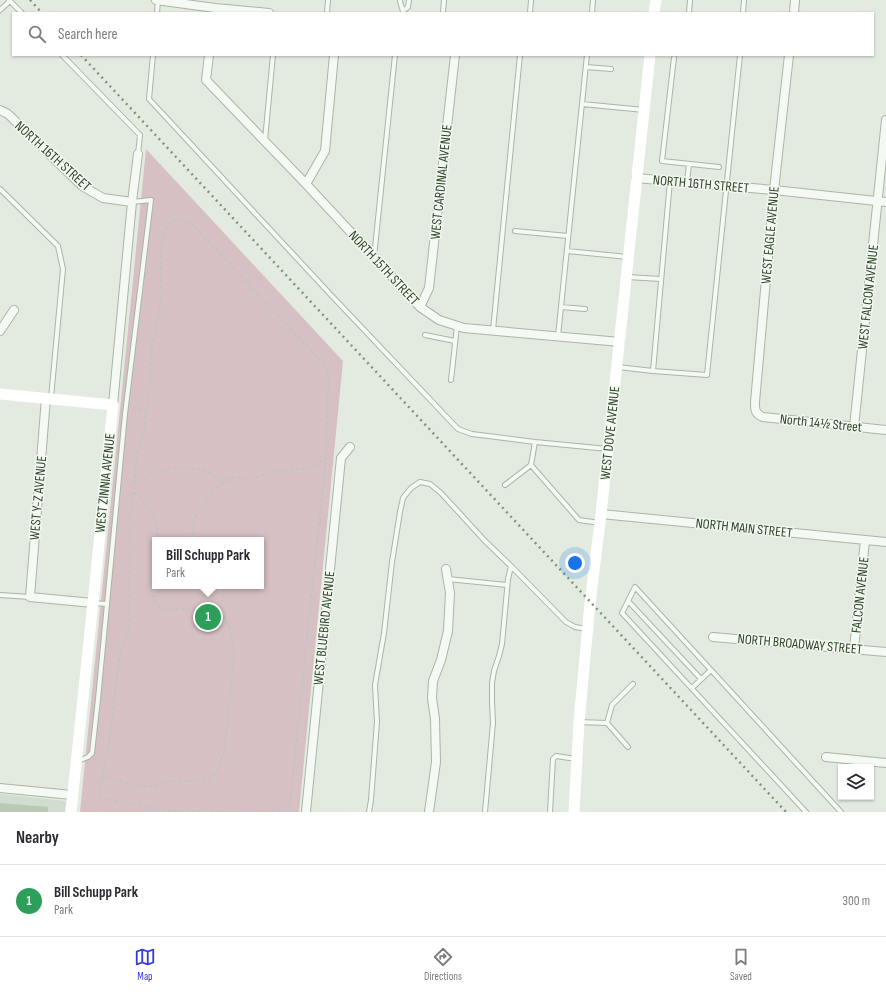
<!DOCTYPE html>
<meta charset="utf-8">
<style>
body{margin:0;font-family:"Sofia Sans Condensed",sans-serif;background:#f2f2f3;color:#2b2b33}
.controls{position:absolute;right:12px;bottom:12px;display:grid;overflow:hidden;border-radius:0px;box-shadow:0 1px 3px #0004}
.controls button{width:36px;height:36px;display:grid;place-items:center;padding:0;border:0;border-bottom:1px solid #e1e1e2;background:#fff;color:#2b2b33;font:20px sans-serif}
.you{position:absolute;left:575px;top:563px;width:14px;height:14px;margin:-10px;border:3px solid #fff;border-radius:50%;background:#1a73e8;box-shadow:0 0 0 6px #1a73e833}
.badge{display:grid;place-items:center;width:26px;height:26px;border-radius:50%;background:#373ade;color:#fff;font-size:13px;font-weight:700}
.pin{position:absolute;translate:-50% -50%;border:2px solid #fff;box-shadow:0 1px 4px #0006}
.popup{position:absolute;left:152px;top:537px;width:112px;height:52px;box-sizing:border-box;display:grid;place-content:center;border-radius:0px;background:#fff;filter:drop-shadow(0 1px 3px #0005);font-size:13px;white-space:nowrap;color:#7c7c81}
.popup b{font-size:15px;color:#2b2b33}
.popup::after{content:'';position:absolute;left:50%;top:100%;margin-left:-8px;border:8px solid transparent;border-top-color:#fff}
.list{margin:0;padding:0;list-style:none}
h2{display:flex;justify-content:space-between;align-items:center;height:52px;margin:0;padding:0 16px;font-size:17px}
h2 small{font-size:13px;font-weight:400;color:#7c7c81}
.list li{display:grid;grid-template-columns:26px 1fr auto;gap:12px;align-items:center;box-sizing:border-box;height:72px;padding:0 16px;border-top:1px solid #e1e1e2}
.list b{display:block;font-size:15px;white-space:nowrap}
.list p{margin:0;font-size:13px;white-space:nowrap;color:#7c7c81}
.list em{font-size:13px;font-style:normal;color:#7c7c81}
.icon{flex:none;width:22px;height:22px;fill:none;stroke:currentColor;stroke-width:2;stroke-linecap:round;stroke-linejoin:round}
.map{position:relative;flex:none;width:886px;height:812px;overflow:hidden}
.search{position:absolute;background:#fff;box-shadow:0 1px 3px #0004;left:12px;right:12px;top:12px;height:44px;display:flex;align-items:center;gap:10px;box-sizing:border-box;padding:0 14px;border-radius:0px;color:#7c7c81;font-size:15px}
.sheet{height:124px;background:#fff}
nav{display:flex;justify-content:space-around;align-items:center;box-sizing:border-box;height:56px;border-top:1px solid #e1e1e2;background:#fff;font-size:11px;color:#7c7c81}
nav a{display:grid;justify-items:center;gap:2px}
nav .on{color:#373ade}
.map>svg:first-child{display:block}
</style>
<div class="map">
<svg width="886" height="812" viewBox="0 0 886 812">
<rect width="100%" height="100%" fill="#e3ebe0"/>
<path fill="#d1ddce" d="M0 794 66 801 65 812H0Z"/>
<path fill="#d6c0c3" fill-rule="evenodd" d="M146 149 343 361 299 812H80ZM155 540H261V586H155Z"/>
<path fill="#bbc9b7" d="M0 803 48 807V812H0Z"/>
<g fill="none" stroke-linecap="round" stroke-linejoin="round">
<g stroke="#a9b6a5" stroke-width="6">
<path id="lane" d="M9 0 22 13
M400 0C400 5 403 8 403 13
M0 10 10 1
M403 11 408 7 409 0
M157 13 158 0
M327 13 328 0
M443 13 444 0
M530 13 531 0
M592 13 593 0
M689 13 690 0
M743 13 744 0
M62 55 140 135 138 154
M153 55 149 99 331 295 458 429 472 434 535 442
M674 58 662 161 719 167
M586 67 611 69
M582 104 644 110
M265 140 273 55
M687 182 689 164
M0 189 58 246 63 269 51 398
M515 231 568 236
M567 251 628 257
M374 257 395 55
M627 277 661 279
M561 307 585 309
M493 330 520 55
M425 335 455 341
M558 336 587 55
M618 367 653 371 670 181
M653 371 707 375 740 55
M451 380 457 326
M505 485 531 465
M600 523 579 520 531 465 535 442 608 449
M448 579 507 585
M0 595 30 597
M628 601 701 679
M94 603 107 604
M692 688 711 670
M579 722 607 723
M628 747 607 723 612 705 633 684
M78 761 88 757 92 753 98 699 125 414 151 200 132 202
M369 812 371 800 377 722 375 685 384 633 392 562 400 512 403 498 411 488 420 482 430 484 441 493 485 541 511 566
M485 812 493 723 492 703V683L494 671 499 656 502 644 508 579 511 566 566 622 575 627 587 629
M550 812 553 759 556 756 576 759
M806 812 622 613 635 587 841 812"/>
</g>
<g stroke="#a9b6a5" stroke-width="10">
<path id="street" d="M156 0 215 8 269 13
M794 13 795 0
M209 55 206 80 306 184 420 307 439 320 464 328 620 342
M789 55 774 190 755 402C755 410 755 414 763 417L886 430
M0 110 8 114 82 186 103 198 132 202
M636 178 774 190 886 202
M306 184 325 151 334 55
M420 307 429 288 455 55
M0 331 14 310
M46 398 30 597 93 603
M113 405 132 202 138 154
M854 427 886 120
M601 514 886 542
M713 637 886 652
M854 649 865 540
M826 757 886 763
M0 788 72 795
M306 812 341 458 350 447
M429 812 436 762 435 719 432 698 433 681 441 660 448 631 450 593 446 569"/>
</g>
<path stroke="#bdc6bb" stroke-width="1.5" stroke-dasharray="3 3" stroke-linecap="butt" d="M133 407 146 410
M134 482 139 481 147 476 161 470 176 468H189L202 470 219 477 244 478 254 477 260 476 270 471 311 468 326 458
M134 493C141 497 141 498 145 504 147 507 150 509 151 512 156 520 159 531 157 540
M195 540 191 530 196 517 214 489 229 479
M155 547 154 564 155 576 152 592 155 601 159 606 166 609H189L197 611H219
M102 777 141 786H154L162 783 171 781H194L207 780 214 775 218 769 224 753 234 657C234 639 230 625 219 611L224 593 225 586
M243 812 167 811 100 798V784L104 769 109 743 119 659 124 642 129 627 130 517 138 449 144 429 150 385 151 352 160 308 161 252 164 234 169 223 176 220 182 219 191 223 319 359 327 370 329 388 327 400 326 458 303 675 291 796 289 806 281 810 270 812"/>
<use href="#lane" stroke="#f5f9f4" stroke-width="4"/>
<use href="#street" stroke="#f5f9f4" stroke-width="8"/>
<path stroke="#fff" stroke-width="11" d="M654 13 656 0
M0 394 113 405 93 603 71 812
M574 812 579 722 590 603 601 514 650 55"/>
<path stroke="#7f9678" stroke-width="2.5" stroke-dasharray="2 4" stroke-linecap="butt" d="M30 0 42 13
M81 55 786 812"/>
</g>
<g text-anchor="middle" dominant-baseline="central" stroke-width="3" stroke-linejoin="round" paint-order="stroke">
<g font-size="14" fill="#2d4427" stroke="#f2f8f0">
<text transform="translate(53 156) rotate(42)">NORTH 16TH STREET</text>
<text transform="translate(441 182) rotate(-84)">WEST CARDINAL AVENUE</text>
<text transform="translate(701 184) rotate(5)">NORTH 16TH STREET</text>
<text transform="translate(770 235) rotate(-85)">WEST EAGLE AVENUE</text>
<text transform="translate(384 268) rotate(47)">NORTH 15TH STREET</text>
<text transform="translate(868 297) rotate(-84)">WEST FALCON AVENUE</text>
<text transform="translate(821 423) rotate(6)">North 14½ Street</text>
<text transform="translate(610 433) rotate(-84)">WEST DOVE AVENUE</text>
<text transform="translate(105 483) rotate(-84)">WEST ZINNIA AVENUE</text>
<text transform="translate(38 498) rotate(-85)">WEST Y-Z AVENUE</text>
<text transform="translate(744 528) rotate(6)">NORTH MAIN STREET</text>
<text transform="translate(860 595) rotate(-84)">FALCON AVENUE</text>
<text transform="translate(324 628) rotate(-84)">WEST BLUEBIRD AVENUE</text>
<text transform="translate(800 644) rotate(5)">NORTH BROADWAY STREET</text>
</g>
</g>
</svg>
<div class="controls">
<button><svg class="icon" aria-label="layers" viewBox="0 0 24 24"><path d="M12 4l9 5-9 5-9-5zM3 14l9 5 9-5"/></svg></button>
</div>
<div class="you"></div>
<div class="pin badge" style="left:208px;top:617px;background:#2e9e5b">1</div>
<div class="popup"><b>Bill Schupp Park</b>Park</div>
<div class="search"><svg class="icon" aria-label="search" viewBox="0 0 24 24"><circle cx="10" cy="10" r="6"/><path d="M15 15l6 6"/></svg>Search here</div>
</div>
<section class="sheet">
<h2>Nearby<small></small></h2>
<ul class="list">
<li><span class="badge" style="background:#2e9e5b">1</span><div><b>Bill Schupp Park</b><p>Park</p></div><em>300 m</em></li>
</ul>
</section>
<nav>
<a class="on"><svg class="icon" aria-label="map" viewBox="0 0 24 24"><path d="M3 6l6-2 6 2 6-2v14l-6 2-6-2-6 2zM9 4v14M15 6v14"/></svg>Map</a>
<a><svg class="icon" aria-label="directions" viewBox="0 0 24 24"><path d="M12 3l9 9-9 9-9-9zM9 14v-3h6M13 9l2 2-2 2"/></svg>Directions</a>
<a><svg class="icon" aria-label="saved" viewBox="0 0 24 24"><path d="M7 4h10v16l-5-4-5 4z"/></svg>Saved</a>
</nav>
